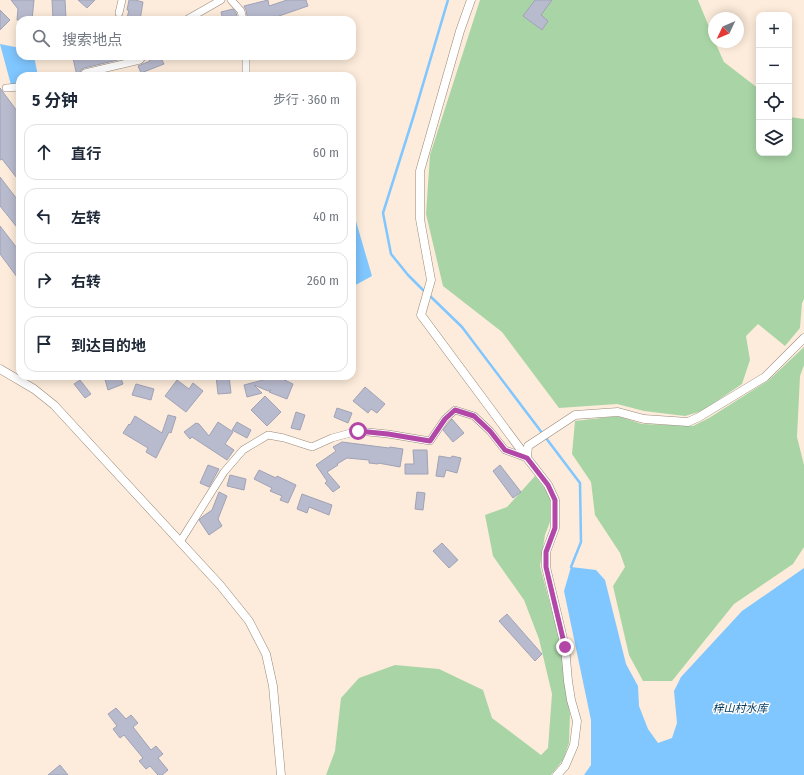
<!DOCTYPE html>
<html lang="zh">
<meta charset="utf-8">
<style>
body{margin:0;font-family:"Fira Sans Condensed","Noto Sans SC",sans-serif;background:#f6f6f7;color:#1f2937}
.controls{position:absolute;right:12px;top:12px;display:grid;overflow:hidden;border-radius:8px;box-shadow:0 2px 10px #0003}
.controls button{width:36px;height:36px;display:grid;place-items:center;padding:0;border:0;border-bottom:1px solid #e0e1e3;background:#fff;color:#1f2937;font:20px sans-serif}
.compass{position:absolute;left:708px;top:12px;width:36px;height:36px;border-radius:50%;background:#fff;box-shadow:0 2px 10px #0003;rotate:226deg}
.stop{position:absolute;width:12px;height:12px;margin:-9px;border:3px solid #b347a7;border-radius:50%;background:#fff}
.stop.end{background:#b347a7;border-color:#fff;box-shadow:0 1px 4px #0008}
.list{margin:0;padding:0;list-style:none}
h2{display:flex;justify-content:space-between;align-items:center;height:52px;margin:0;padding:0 16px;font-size:17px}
h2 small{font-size:13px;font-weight:400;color:#747a83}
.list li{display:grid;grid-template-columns:26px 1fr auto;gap:12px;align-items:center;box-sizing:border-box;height:56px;margin:0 8px 8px;padding:0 8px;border:1px solid #e0e1e3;border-radius:12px}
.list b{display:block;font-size:15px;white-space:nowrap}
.list em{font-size:13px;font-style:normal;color:#747a83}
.icon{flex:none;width:22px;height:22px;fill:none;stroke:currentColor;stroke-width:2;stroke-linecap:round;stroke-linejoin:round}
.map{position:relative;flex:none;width:804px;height:775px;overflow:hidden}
.search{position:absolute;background:#fff;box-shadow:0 2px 10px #0003;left:16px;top:16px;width:340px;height:44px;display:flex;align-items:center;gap:10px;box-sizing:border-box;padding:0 14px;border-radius:12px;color:#747a83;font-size:15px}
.panel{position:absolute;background:#fff;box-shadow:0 2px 10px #0003;left:16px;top:72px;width:340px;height:308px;border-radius:12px}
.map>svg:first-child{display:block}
</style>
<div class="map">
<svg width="804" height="775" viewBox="0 0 804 775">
<rect width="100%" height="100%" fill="#fdecdb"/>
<path fill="#a9d5a6" d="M480 0H698L714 39V42H715L724 62 759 89V153H789V117L804 119V299L802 303 800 328 785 346 758 324 746 336 750 360 742 384 702 411 685 416 644 411 617 404 559 408 502 332 443 286 426 214 430 155Z
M804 347V365L800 376 797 437 804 465V547L793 564 734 604 672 681H643L629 655 613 586 625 567 620 553 595 515 591 482 572 454 575 421 618 416 642 424 693 426 709 418 769 380Z
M535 476 550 495V522L545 535 540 566 561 645 564 676 570 714 569 743 563 760 551 775H326L335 751 341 698 359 678 395 665 439 669 483 690 492 718 541 755 548 748 552 694 539 639 524 600 493 556 485 515 507 507Z"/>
<path fill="#80c6ff" d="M0 44 20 48V56H34L38 76H20V82L11 85Z
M355 218 372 276 352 287V220Z
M571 567 596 570 605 580 626 664 638 686 639 706 648 729 658 743 672 738 677 723 674 691 681 677 742 611 804 568V775H584L591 765V720L564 591Z"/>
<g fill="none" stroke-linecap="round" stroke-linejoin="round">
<path stroke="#80c6ff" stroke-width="2.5" d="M425 292 408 275 391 254 383 213 413 118 448 0
M429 295 462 327 580 483 581 542 571 567"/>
</g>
<path fill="#b8bace" stroke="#a0a2b6" d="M11 0H34L32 20H17L18 9Z
M52 0H65L66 19 53 20Z
M78 0H95L87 8Z
M129 0H135L143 2 140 20H127L128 19 127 18 129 10H127Z
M268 0 269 6 287 0H306L308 6 276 17 275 16 257 20H248L246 10 244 6Z
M535 0H552L541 15 548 21 542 30 523 16Z
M233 9 236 13 238 20H223L221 12Z
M0 10 10 20 0 30Z
M83 56H130V57L84 68 81 70 78 76H77L73 58Z
M156 56H160L164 64 141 73 138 66 150 61 149 59Z
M0 88 20 115V182L2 159 0 160Z
M0 177 20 203V231L0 206Z
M0 226 20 252V281L0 254Z
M104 376H120L123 384 108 390Z
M216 376H229L231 393 218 394Z
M267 376H276L293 384 287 399 269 392 271 390 268 391 254 385 262 393 247 397 244 385 267 379Z
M80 380 91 394 85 398 74 384Z
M177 380 189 389 193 383 203 391 186 412 165 396Z
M136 384 154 389 151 400 132 395Z
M365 387 385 404 377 413 371 409 368 413 353 401Z
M265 396 281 412 267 426 251 410Z
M337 408 352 413 348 423 334 417Z
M296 412 305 415 300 430 291 428Z
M168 415 176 417 171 433 169 432 156 458 146 452 148 448 123 433 129 424 130 425 135 416 162 433Z
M452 419 464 433 453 442 443 430 449 422Z
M218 422 233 432 225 444 234 450 227 460 192 437 190 439 184 432 196 423 199 424 209 436Z
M237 422 251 430 247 438 232 430Z
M342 442 389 448 390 447 403 449 400 467 378 463V464L369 463V460L347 458 337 464 338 465 327 472 340 487 333 492 325 483 327 481 316 465 336 451 333 447Z
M413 450H427L428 474H405V464H414Z
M439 456 451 458 452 456 461 458 457 473 446 470 444 477 436 476Z
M208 465 219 469 209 487 200 483Z
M500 465 521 492 513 498 493 471Z
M259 470 276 478 277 476 296 485 288 503 280 500 282 496 270 491 272 488 254 479Z
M230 475 246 479 244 490 227 486Z
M219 492 227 496 218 519 222 526 209 535 199 520 202 517 212 510Z
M417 492 425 493 423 510 415 509Z
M302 494 332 505 329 515 309 507 307 513 297 509Z
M442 543 458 560 449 568 433 551Z
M507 614 542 654 535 661 499 621Z
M116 708 126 719 131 715 138 723 133 727 151 750 156 746 163 754 158 758 168 770 162 775H158L150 766 146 769 139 761 143 758 124 735 120 738 113 729 117 726 108 714Z
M60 765 68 775H48Z"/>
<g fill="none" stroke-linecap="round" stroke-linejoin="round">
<g stroke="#988979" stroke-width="8">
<path id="minor" d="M231 0 241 11 243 20
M119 13 122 0
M186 20 221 0
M246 56V76
M83 76 85 73 140 60 143 56
M6 88 20 87
M180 542 224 472 243 450 268 435 284 438 312 447 332 438 358 431 388 434 430 441 445 419 455 410 474 416 490 431 505 450 527 458"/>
</g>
<g stroke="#988979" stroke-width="9">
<path id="tertiary" d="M471 0 460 31 420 171V219L431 280 421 315 527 458
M0 369 34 389 54 405 220 585 249 621 266 654 273 686 281 775
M557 775 565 766 574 745 577 721 571 700 568 681 565 647 546 567V552L555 528V500L548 485 527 458 528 446 575 415 618 412 644 419 688 422 699 417 765 377 804 338"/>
</g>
<use href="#minor" stroke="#fff" stroke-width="7"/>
<use href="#tertiary" stroke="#fff" stroke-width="8"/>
</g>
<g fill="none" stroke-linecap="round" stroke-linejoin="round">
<path stroke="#b347a7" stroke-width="5" d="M358 431 388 434 430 441 445 419 455 410 474 416 490 431 505 450 527 458 548 485 555 500V528L546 552V567L565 647"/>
</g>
<g text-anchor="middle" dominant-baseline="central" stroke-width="3" stroke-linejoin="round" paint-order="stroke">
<g font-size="11" font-style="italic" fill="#003a5e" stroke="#fdfdfd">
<text x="740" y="708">梓山村水库</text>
</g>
</g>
</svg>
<div class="controls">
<button>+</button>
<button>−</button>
<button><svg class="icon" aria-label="locate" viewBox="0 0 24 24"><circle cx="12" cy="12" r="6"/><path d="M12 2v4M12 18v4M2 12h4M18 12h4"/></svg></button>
<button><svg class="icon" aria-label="layers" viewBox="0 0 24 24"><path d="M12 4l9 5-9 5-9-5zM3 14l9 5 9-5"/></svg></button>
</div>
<svg class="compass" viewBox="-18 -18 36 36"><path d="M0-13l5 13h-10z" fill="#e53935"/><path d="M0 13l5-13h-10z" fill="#747a83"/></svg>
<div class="stop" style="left:358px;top:431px"></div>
<div class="stop end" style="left:565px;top:647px"></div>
<div class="search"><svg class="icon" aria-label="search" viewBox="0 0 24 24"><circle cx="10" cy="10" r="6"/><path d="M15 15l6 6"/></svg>搜索地点</div>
<section class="panel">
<h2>5 分钟<small>步行 · 360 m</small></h2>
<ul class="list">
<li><svg class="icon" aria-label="ahead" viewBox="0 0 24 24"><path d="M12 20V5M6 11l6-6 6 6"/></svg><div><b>直行</b></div><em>60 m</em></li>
<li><svg class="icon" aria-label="left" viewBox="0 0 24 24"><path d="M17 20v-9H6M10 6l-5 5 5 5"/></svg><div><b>左转</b></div><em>40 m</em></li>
<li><svg class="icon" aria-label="right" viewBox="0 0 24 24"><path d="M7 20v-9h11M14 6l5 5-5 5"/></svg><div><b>右转</b></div><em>260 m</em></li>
<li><svg class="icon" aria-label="arrive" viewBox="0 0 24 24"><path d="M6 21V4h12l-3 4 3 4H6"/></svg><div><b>到达目的地</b></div></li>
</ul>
</section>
</div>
